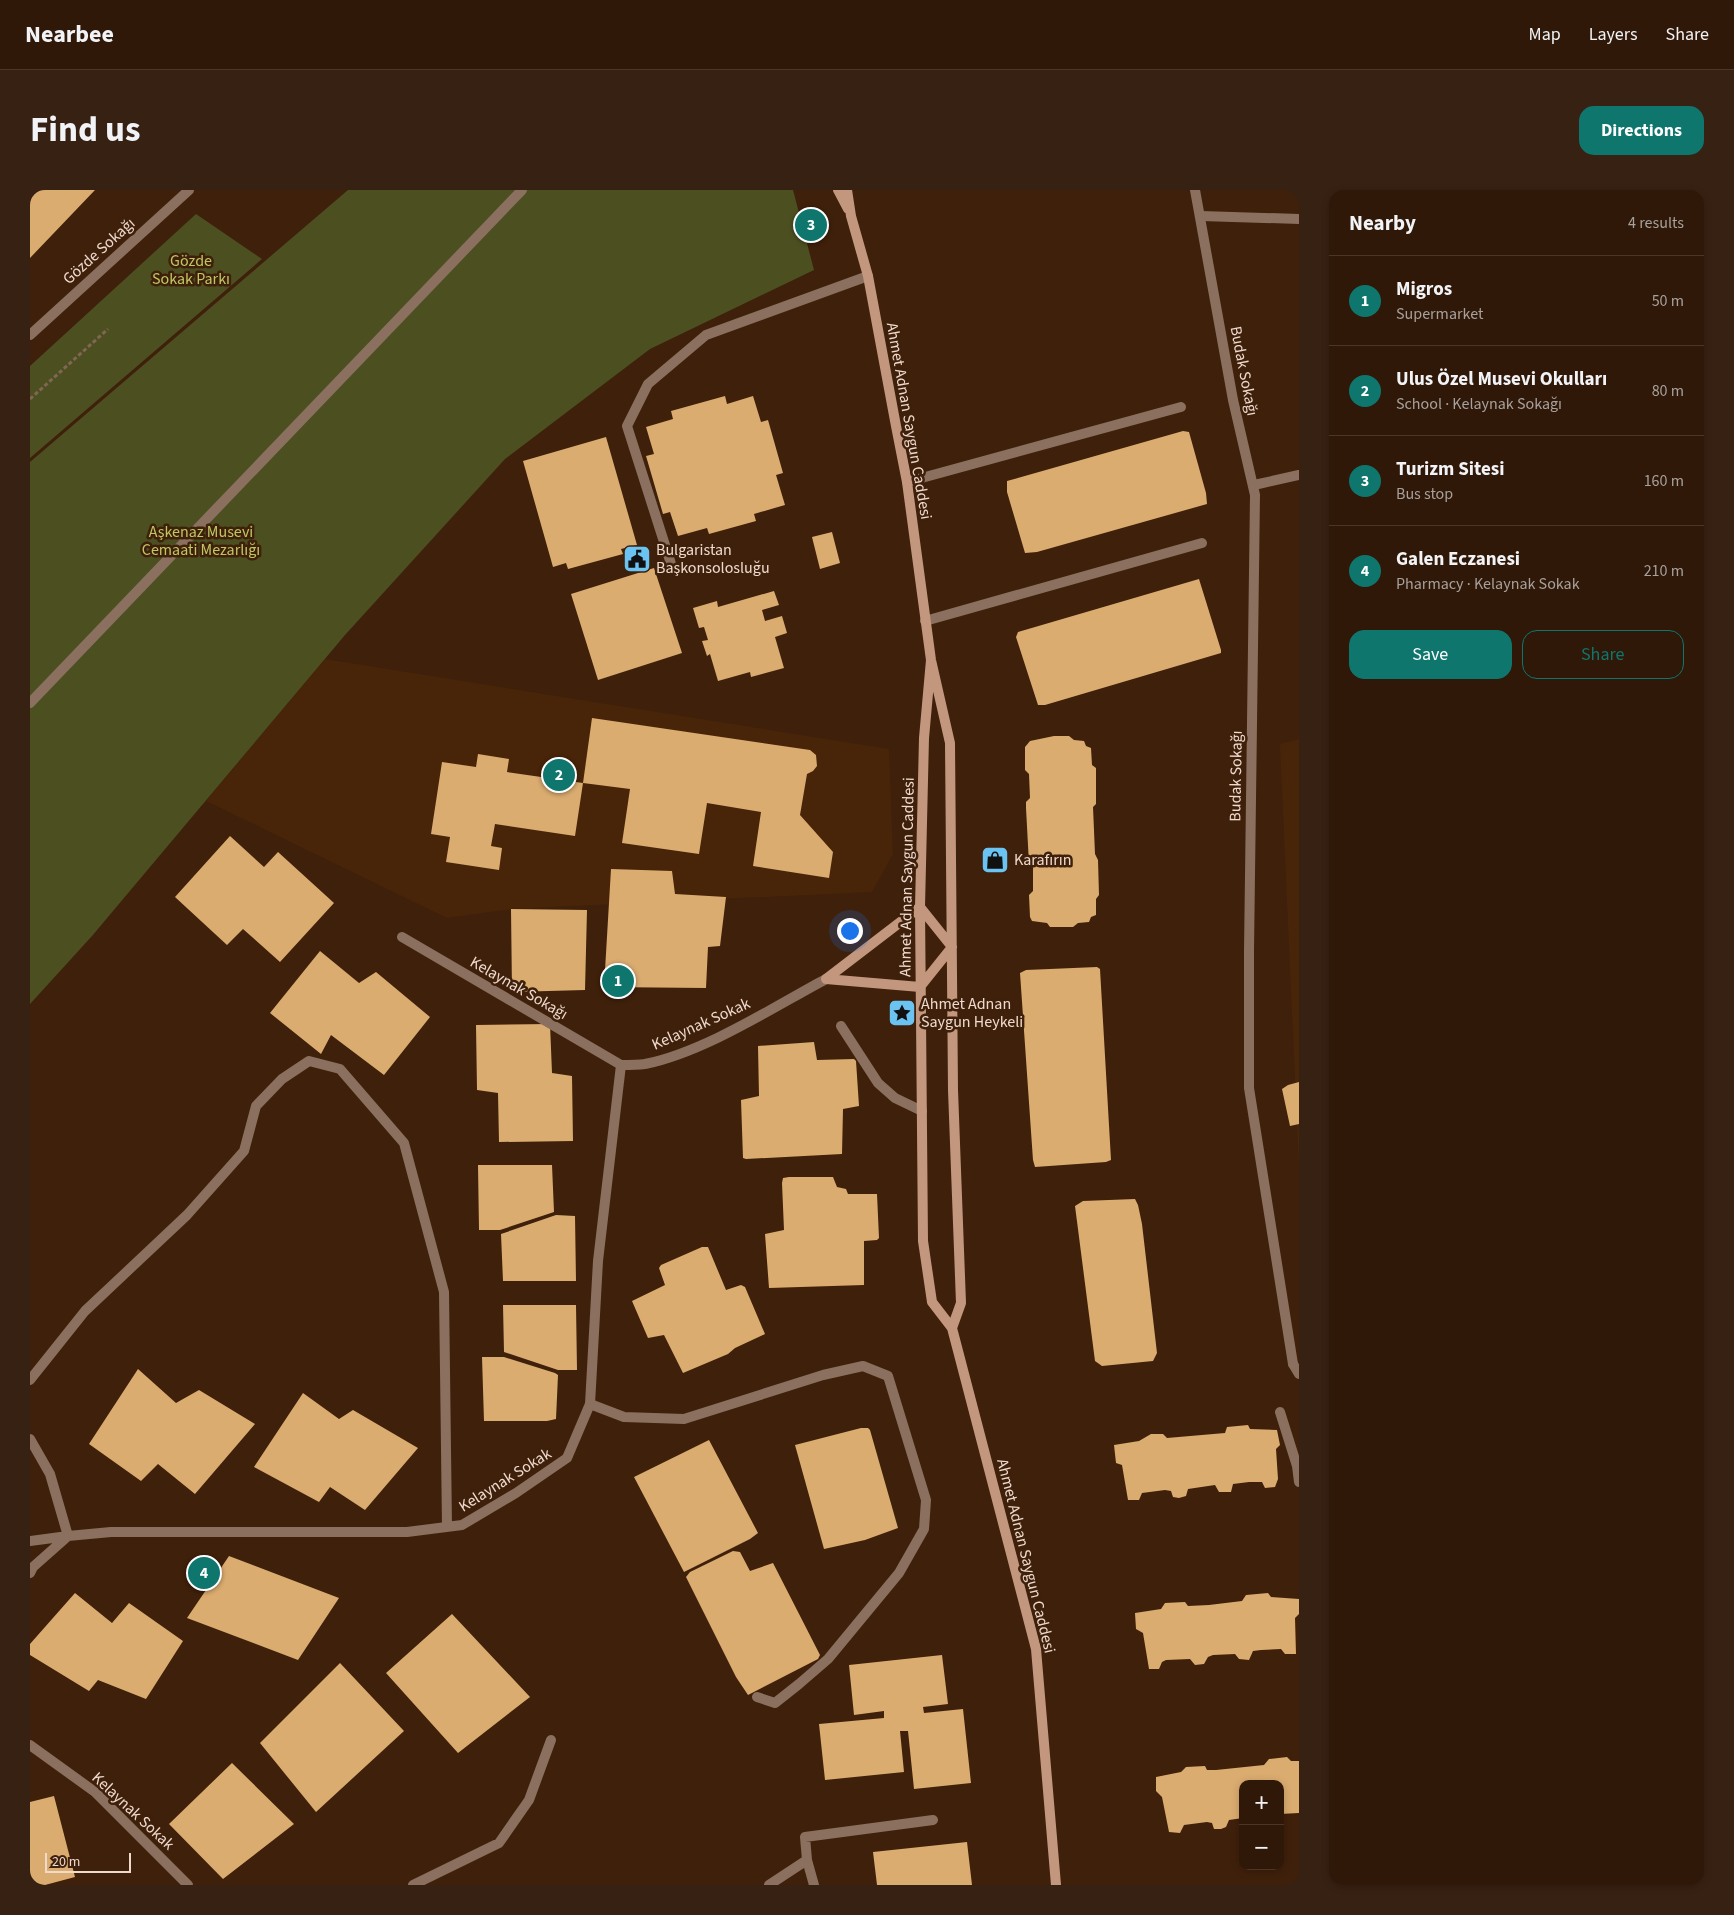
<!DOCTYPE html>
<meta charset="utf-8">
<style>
body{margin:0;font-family:"Source Sans 3",sans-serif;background:#372112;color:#f1f3f6}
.controls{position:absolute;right:15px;bottom:15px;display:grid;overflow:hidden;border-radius:10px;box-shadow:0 2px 8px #0003}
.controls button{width:45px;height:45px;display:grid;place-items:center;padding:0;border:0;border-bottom:1px solid #4a3729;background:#2f1808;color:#f1f3f6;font:25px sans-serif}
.scale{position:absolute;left:15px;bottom:12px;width:86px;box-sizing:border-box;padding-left:5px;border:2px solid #efdace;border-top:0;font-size:14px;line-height:18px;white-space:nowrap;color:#efdace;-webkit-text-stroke:4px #3f200b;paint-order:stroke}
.you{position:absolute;left:819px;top:740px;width:18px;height:18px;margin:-12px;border:4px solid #fff;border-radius:50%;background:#1a73e8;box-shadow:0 0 0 8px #1a73e833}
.badge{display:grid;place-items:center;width:32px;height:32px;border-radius:50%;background:#0f766e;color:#fff;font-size:16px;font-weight:700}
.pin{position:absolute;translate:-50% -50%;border:2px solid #fff;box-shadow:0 1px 5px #0006}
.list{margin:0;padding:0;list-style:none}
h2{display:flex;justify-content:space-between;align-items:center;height:65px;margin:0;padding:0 20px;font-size:21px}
h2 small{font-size:16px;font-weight:400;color:#a7a09c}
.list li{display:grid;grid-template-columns:32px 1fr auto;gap:15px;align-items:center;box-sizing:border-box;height:90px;padding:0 20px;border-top:1px solid #4a3729}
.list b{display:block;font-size:19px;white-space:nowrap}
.list p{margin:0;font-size:16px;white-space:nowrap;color:#a7a09c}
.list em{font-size:16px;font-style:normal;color:#a7a09c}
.actions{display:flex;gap:10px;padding:15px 20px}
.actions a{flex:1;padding:11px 0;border:1px solid #0f766e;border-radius:15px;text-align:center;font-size:18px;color:#0f766e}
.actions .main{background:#0f766e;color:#fff}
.map{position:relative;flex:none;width:1269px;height:1695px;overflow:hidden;border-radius:15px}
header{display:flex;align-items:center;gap:30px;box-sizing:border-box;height:70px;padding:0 25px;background:#2f1808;border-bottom:1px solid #4a3729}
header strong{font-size:24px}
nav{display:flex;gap:28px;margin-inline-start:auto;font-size:18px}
.intro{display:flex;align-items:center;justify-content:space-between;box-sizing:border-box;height:120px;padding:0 30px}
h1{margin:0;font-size:35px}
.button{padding:12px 22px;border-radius:15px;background:#0f766e;color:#fff;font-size:18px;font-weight:700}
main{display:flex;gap:30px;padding:0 30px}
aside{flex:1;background:#2f1808;border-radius:15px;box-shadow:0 2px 8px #0003}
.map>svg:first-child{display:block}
</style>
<header>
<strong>Nearbee</strong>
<nav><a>Map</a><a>Layers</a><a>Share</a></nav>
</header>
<div class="intro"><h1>Find us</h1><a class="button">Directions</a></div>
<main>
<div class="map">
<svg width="1269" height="1695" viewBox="0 0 1269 1695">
<rect width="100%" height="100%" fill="#3f200b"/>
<path fill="#482409" d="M295 469 859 559 863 664 842 702 481 719 417 728 176 611Z
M1269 549V980L1250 554Z"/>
<path fill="#4c5021" d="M318 0H763L784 80 620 159 475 269 315 445 62 746 0 814V272Z
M166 24 232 69 0 268V176Z"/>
<path fill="#dbac70" d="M0 0H65L0 68Z
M695 206 697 214 723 206 731 232 738 230 753 283 746 285 755 315 724 324 726 331 679 344 677 338 648 346 640 322 633 324 616 266 624 264 616 237 643 229 641 221Z
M1153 241 1159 242 1176 303 1177 314 1007 362 995 363 977 302V291Z
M576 247 607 355 591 359 593 364 538 379 536 373 523 377 493 271Z
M802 342 810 373 790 379 782 347Z
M624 378 652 463 568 490 541 404Z
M1169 389 1191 460V463L1015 515H1008L986 447 988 442Z
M744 401 749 415 732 420 735 431 752 426 757 443 745 447 754 478 721 487 720 482 688 491 680 464 677 466 672 451 678 450 674 437 669 438 663 418 687 411 688 417Z
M562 528 780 560 786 565 787 576 783 581 777 584 770 625 803 662 799 688 723 676 731 622 677 613 669 664 592 653 600 599 553 593 545 646 465 634 461 656 472 658 469 680 416 672 420 647 401 644 412 572 446 577 448 564 479 569 477 582 553 593Z
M1024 546H1039L1044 550 1054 551 1056 556 1061 558 1062 575 1066 578V614L1063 617 1065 664 1068 670 1069 705 1066 709V725L1061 727 1059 732 1048 733 1043 737H1020L1017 733 1002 731 1000 727 999 705 1003 701V676L999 674 996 618V612L1000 608 999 584 995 580V557L1000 551Z
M200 646 234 677 248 662 304 713 250 772 213 739 197 755 145 707Z
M581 679 642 681 645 704 696 707 690 756 678 757 676 798 574 797Z
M481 719 557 720 555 800 482 802Z
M290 761 329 793 346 782 400 827 354 885 301 845 291 864 240 823Z
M1067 777 1070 779 1081 970 1076 972 1005 977 1003 970 990 783 996 780Z
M520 834 522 883 542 886 543 951 469 952 468 903 447 900 446 835Z
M784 852 787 870 824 869 826 871 829 916 813 919 812 964 716 969 713 968 711 910 729 906 728 856Z
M1269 892V934L1260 936 1252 899 1258 895Z
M448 975H522L524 1022 470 1040H449Z
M759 987H803L807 997 816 999 818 1004H847L849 1048 847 1050 834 1051V1095L739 1098 735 1044 754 1040 752 993 753 988Z
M1105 1009 1108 1015 1112 1034 1127 1163 1123 1171 1072 1176 1065 1171 1045 1016 1053 1011Z
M526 1025 545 1026 546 1091H473L471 1044Z
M672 1057H678L696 1100 711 1095 715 1097 735 1144 705 1158 698 1164 653 1183 634 1145 618 1148 602 1111 635 1095 629 1078 631 1075Z
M473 1115H546L547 1180H528L474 1162Z
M452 1167H474L525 1183 528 1185 526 1229 517 1231H454Z
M108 1179 146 1213 169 1200 225 1234 165 1304 128 1274 111 1291 59 1254Z
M273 1203 309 1229 323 1220 388 1258 335 1320 300 1297 289 1312 224 1277Z
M1218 1235 1220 1239 1247 1240 1250 1255 1246 1259 1248 1289 1245 1297 1235 1298 1232 1292H1219L1203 1294 1201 1302H1189L1185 1295 1158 1299 1156 1306 1149 1308 1143 1307 1141 1301 1135 1300 1112 1303 1109 1310H1098L1092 1275 1086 1273 1084 1255 1109 1251 1121 1244H1133L1137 1248 1195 1243 1197 1237Z
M831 1238H838L840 1240 868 1338 835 1350 794 1359 765 1255Z
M679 1250 728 1343 720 1349 654 1382 604 1287Z
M703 1361 710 1362 720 1381 743 1373 790 1465 788 1469 718 1505 706 1487 656 1387 660 1382Z
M199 1366 309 1408 268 1470 157 1428Z
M45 1403 82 1433 99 1413 153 1451 116 1509 68 1490 59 1501 0 1465V1454Z
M1238 1403 1241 1407 1269 1409V1424L1265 1428 1266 1464H1255L1251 1459 1231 1460 1223 1461 1219 1470 1209 1469 1205 1464 1183 1465 1178 1467 1174 1474 1165 1475 1160 1469 1136 1470 1132 1472 1129 1479H1119L1113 1443 1106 1439 1105 1423 1131 1419 1135 1413 1155 1412 1158 1416 1179 1415 1212 1411 1216 1405Z
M422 1424 500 1507 428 1563 356 1483Z
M912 1465 918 1514 893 1517 894 1523 933 1519 941 1593 884 1599 878 1541H870L874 1582 795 1590 789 1534 854 1528V1521L824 1525 819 1475Z
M310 1473 374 1541 286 1622 230 1553Z
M1257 1567 1261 1571H1269V1623L1250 1624V1594H1213V1628L1199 1630 1196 1637 1191 1639H1184L1182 1633 1177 1632 1154 1635 1150 1643 1139 1642 1132 1607 1126 1601V1587L1151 1582 1156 1577 1175 1576 1177 1580H1186L1234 1575 1239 1569Z
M202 1573 264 1634 193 1689 139 1634Z
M24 1606 45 1687 15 1695H0V1612Z
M937 1652 942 1695H847L843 1662Z"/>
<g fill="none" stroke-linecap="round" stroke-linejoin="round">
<path stroke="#816654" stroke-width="3" stroke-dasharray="4 2.5" stroke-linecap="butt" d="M0 209 78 139"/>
<path stroke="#8b705f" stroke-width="10" d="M1171 26 1269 29
M877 292 1151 217
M1224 295 1269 285
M642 377 597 236 618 194 676 145 838 86
M895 431 1172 353
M0 513 492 0
M811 836 848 893 865 908 892 921
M1263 1174 1269 1184
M560 1214 594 1227 654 1229 793 1185 833 1176 858 1186 896 1310 894 1339 869 1383 798 1469 769 1494 745 1513 727 1507
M777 1670 775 1647 903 1630
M739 1695 777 1670 784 1695"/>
<path stroke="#8b705f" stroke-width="10" d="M1165 0 1203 210 1225 305 1219 761V898L1263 1174
M0 145 159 0
M372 747 591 875
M0 1190 55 1121 157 1025 214 961 226 916 252 889 279 871 310 879 374 953 414 1102 417 1337
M1250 1222 1267 1276 1269 1292
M0 1249 20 1284 38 1346 0 1351
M0 1383 3 1377 38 1346 81 1342H377L432 1335 486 1303 537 1268 560 1214 568 1071 591 875C599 875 607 875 615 874 674 862 742 818 796 789
M0 1555 65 1602 158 1695
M383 1695 469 1653 499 1610 521 1550"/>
<path stroke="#c3977d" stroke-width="10" d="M808 0 818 19
M817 0 821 26 838 86 866 236 877 292 901 470 920 553 923 900 931 1113 922 1138
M901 470 894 548 890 717 893 1051 902 1112 922 1138 1006 1459 1026 1695
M890 717 922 757 890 797 796 789Z"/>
</g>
<defs>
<g id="civic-square" transform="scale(1.4375)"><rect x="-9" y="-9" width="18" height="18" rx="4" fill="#6ac3f1" stroke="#3f200b"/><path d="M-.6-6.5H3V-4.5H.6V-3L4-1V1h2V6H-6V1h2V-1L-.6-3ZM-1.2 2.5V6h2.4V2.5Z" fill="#111"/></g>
<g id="shop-square" transform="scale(1.4375)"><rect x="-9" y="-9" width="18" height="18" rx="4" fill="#6ac3f1" stroke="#3f200b"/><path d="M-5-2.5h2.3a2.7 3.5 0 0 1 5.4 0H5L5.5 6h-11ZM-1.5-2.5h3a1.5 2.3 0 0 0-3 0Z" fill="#111"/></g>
<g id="sight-square" transform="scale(1.4375)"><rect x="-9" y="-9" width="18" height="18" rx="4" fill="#6ac3f1" stroke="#3f200b"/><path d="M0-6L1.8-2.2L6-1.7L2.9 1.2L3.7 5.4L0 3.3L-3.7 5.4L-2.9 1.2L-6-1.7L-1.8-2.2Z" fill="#111"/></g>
</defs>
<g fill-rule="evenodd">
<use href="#civic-square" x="607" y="369"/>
<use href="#shop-square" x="965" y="670"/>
<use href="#sight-square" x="872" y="823"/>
</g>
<g text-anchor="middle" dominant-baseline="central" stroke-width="5" stroke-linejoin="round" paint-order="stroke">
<g font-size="16" fill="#efdace" stroke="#3f200b">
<text transform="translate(69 61) rotate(-42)">Gözde Sokağı</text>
<text transform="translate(1214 181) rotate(79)">Budak Sokağı</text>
<text transform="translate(879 231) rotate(80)">Ahmet Adnan Saygun Caddesi</text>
<text transform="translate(1206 586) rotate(-89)">Budak Sokağı</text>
<text transform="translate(877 687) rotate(-89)">Ahmet Adnan Saygun Caddesi</text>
<text transform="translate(489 798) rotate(30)">Kelaynak Sokağı</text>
<text transform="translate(671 834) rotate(-24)">Kelaynak Sokak</text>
<text transform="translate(475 1290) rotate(-32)">Kelaynak Sokak</text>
<text transform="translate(996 1366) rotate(76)">Ahmet Adnan Saygun Caddesi</text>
<text transform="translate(103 1621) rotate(43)">Kelaynak Sokak</text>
</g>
<g font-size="16" fill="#bfc763" stroke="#3f200b">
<text x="161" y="71">Gözde<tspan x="161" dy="18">Sokak Parkı</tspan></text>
<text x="171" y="342">Aşkenaz Musevi<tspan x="171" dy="18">Cemaati Mezarlığı</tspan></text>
</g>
<g font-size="16" fill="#efdace" stroke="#3f200b" text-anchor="start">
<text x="626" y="360">Bulgaristan<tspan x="626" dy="18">Başkonsolosluğu</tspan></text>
<text x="984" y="670">Karafırın</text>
<text x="891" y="814">Ahmet Adnan<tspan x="891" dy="18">Saygun Heykeli</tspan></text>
</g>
</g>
</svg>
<div class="controls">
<button>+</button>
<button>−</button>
</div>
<div class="scale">20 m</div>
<div class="you"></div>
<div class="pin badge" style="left:588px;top:791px">1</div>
<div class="pin badge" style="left:529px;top:585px">2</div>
<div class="pin badge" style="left:781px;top:35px">3</div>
<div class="pin badge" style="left:174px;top:1383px">4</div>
</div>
<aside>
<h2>Nearby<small>4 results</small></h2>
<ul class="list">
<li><span class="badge">1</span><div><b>Migros</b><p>Supermarket</p></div><em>50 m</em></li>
<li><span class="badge">2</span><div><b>Ulus Özel Musevi Okulları</b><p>School · Kelaynak Sokağı</p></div><em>80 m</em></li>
<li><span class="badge">3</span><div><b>Turizm Sitesi</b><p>Bus stop</p></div><em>160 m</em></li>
<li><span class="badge">4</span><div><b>Galen Eczanesi</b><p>Pharmacy · Kelaynak Sokak</p></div><em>210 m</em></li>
</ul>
<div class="actions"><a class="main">Save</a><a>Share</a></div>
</aside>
</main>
